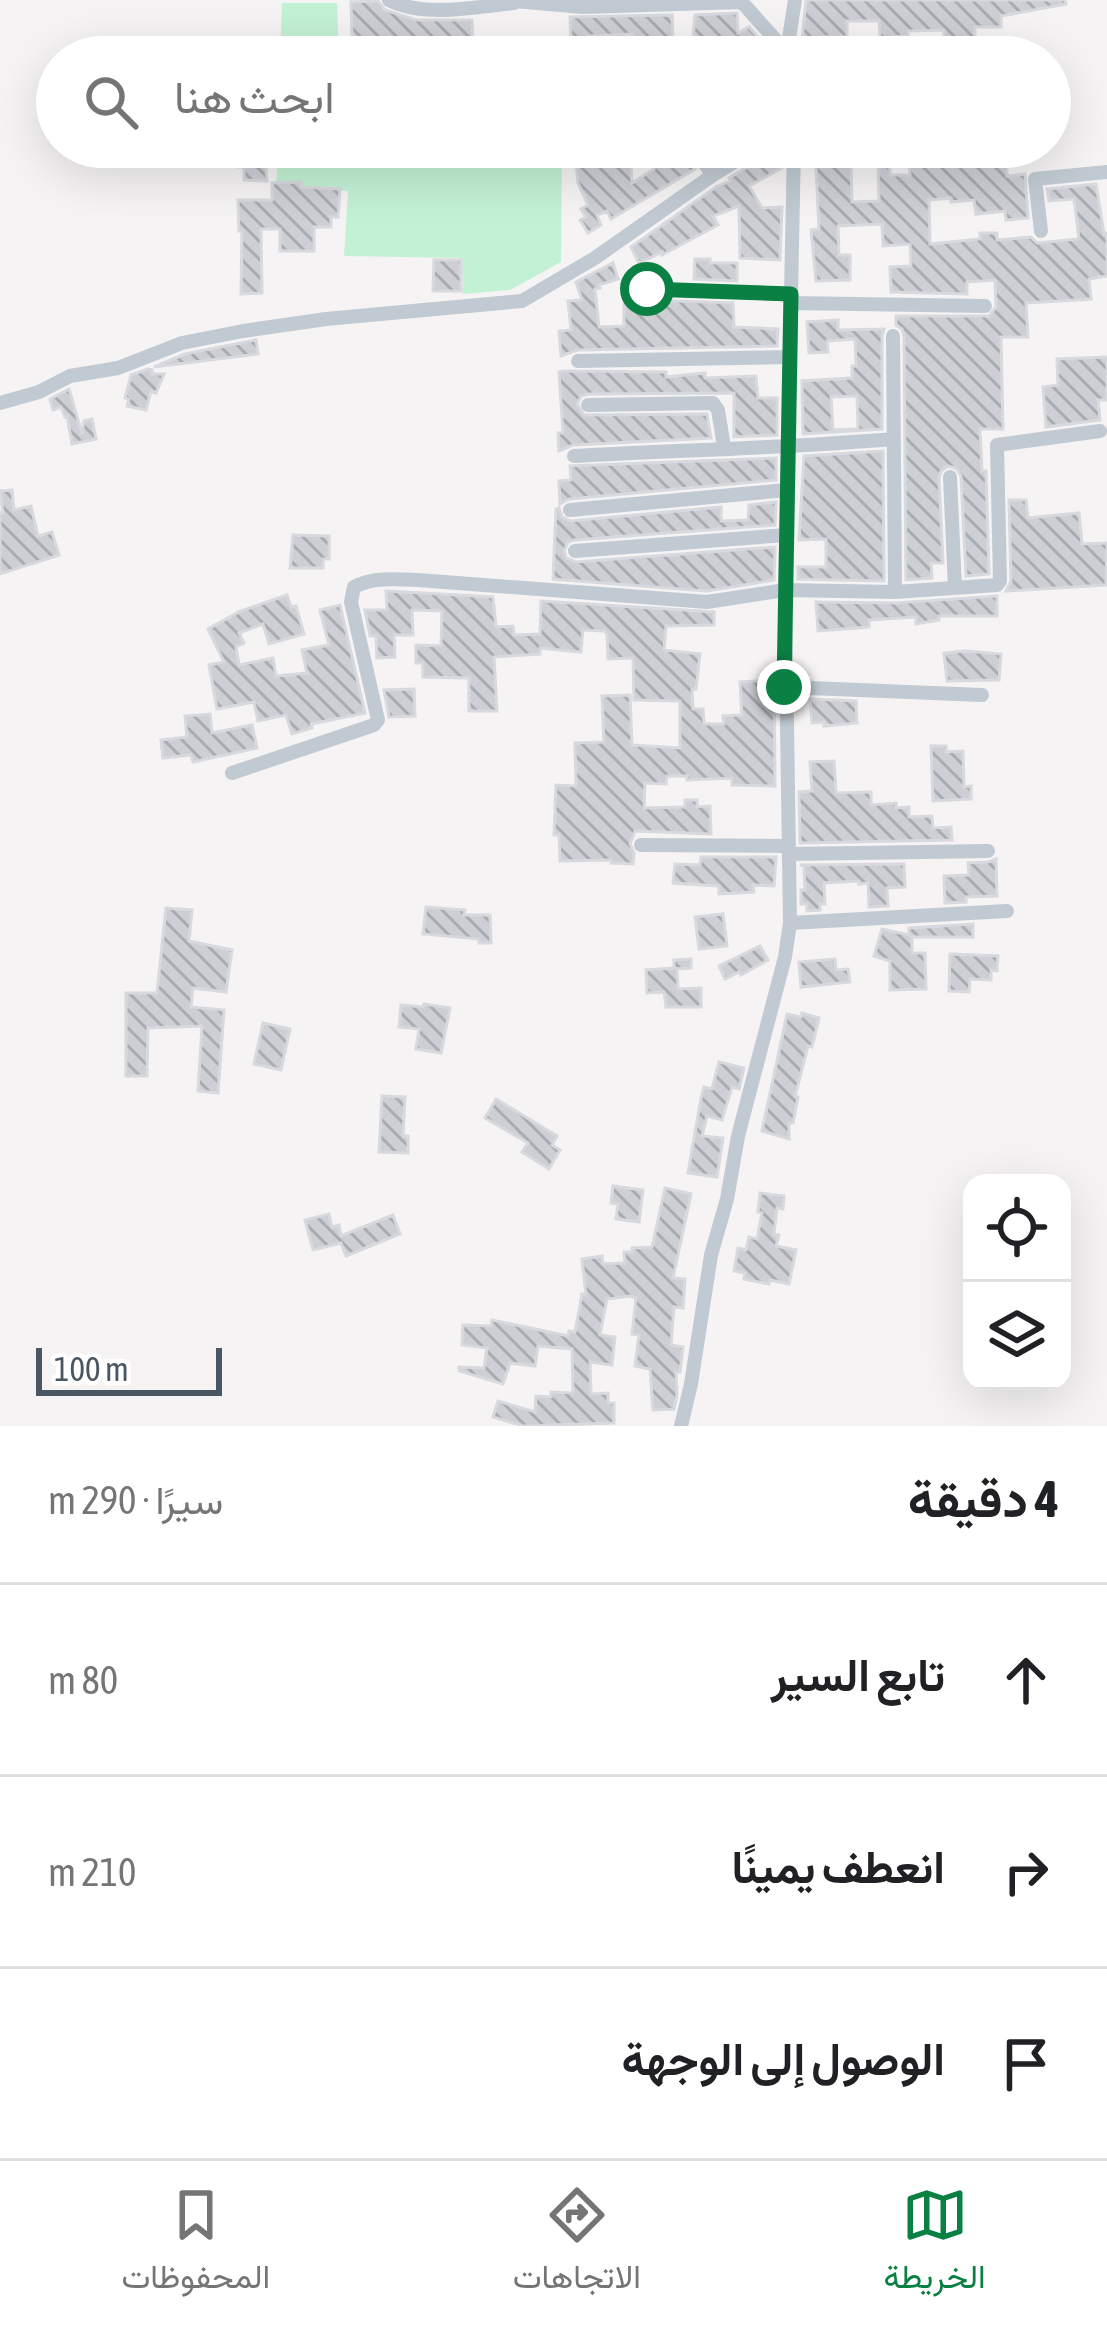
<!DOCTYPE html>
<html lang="ar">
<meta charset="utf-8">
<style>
body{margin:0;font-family:"Asap Condensed",Vazirmatn,sans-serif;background:#f2f2f2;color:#202124;direction:rtl}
.controls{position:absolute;right:36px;bottom:36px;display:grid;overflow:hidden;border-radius:24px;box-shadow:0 12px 48px #0002}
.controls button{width:108px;height:108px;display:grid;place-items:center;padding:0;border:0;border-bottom:3px solid #e0e0e0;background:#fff;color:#202124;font:60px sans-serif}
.scale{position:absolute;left:36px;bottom:30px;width:186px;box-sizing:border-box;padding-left:12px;border:6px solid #4a5661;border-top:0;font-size:33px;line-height:42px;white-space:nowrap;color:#4a5661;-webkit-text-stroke:9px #fff;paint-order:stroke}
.stop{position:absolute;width:36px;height:36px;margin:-27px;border:9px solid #0b8043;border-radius:50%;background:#fff}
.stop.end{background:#0b8043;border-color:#fff;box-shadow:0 3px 12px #0008}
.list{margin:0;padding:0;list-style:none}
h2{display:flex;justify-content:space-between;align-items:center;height:156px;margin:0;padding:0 48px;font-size:51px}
h2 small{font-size:39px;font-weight:400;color:#757577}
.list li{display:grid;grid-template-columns:78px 1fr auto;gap:36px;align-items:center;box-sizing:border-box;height:192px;padding:0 48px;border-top:3px solid #e0e0e0}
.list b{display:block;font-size:45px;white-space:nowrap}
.list em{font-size:39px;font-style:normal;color:#757577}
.icon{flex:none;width:66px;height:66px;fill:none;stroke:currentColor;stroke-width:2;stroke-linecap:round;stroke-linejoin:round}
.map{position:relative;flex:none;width:1107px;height:1426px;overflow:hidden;direction:ltr}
.search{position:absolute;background:#fff;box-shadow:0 12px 48px #0002;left:36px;right:36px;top:36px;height:132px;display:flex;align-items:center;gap:30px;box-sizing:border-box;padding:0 42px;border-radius:66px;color:#757577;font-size:45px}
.sheet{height:732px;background:#fff}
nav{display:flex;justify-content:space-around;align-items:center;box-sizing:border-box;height:168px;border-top:3px solid #e0e0e0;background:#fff;font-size:33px;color:#757577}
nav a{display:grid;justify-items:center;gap:6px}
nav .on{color:#0b8043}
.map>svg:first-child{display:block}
</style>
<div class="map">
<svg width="1107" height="1426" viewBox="0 0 1107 1426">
<defs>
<pattern id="building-back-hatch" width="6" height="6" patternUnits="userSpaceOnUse" patternTransform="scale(3)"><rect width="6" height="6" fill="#cdcfd5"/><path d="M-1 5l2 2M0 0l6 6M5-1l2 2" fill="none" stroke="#a8abb0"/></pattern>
</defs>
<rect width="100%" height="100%" fill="#f5f3f3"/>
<path fill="#c3f1d5" d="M282 3H337L339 57H280Z
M279 147H562L561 262 510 290 463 294 462 258 344 256 348 191 276 185Z"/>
<path fill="url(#building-back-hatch)" stroke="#d7d9de" stroke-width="3" fill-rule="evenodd" d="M806 0H1065L1066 4 1001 16V27H975V41H969V46H959V39L944 40V30L908 31V36L880 38 879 21H847V37H824V50L801 49Z
M378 1 385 10 416 20H472L473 43 399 48V57H345V41H352L351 2Z
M737 13 738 33 749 27 776 57H738L733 47H727L726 38 693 39 695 15Z
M672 15 673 40 644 41V44L634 45 633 34 589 36V41L571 42 570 17Z
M238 147H265L267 181 244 180V167H238Z
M630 147 632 183 654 169 651 163 678 147 695 169 611 219 607 211 597 215 601 225 588 233 580 220 586 217 581 209 588 205 578 183 575 151Z
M808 147H889L890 175H910L909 153H915L914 147H990L991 155 1007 154V176L1025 174 1028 218 1006 220 1005 211 976 214 974 200 951 202V198L929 200 930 244 980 239V233H997V240L1031 237 1037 243 1079 239 1074 199 1049 201 1047 189 1096 184 1104 234 1107 233V276L1089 279 1091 299 1026 303 1028 337H1001L1003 429H980L982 471H986L989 574 966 576 961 476 956 468 948 466 941 471 939 478 943 563H931L932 578 906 580 904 336 902 329 896 325V316H989L996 307 995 280 967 282V294L891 292 890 267 911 266 910 244 883 246 882 224 838 226 839 255H850V280L816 281 811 230 819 229 816 166H808ZM878 163 879 201 852 202 851 164Z
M770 149 774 156 778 154 782 168 749 186 762 208 782 207 780 260 740 258 739 206 713 216 718 225 662 255V252L639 263 631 247 716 187 730 181 729 178 766 156Z
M301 182V187L340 189 338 217H331V227H314V251H280V229H261L262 293 241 294 242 231H239L238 200H272V183Z
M695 259H710V263H737V281L694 279Z
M434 260H461V291H433Z
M613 263 618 279 599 285 600 288 595 289 599 327 624 326V292H636L640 298 647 300 733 303 734 327 778 329 777 346 578 350 561 356 559 331 571 330 568 301 582 300 576 282Z
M838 320V330L884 329 882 336V429L803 434 802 381 852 378V366H856L855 339 827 341 828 352 809 353 807 322ZM857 396 858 429 833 430 831 397Z
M256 340 258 354 154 367 185 354Z
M1107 357V400H1098L1100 420 1046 427 1043 387 1058 385 1057 359Z
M148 369 152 370V374H164L156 393 151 391 146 410 127 406 129 399 125 398 131 375Z
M563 371 666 372V377L705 373V378L756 376 758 398H777V435L734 437V393L588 394 581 396 577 404 584 415 707 414 711 438 573 445 559 451 558 433H563L559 372Z
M69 389 82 434 84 421 92 419 96 439 72 444 67 416 65 417 61 407 53 410 50 399Z
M883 451 884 581 798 579V567H826V539L799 540 804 456Z
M776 458V480L569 499 560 504 559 481 571 480 570 466Z
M12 490 14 510 31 506 38 536 52 532 59 555 0 574V513H3L0 491Z
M1009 500H1026L1028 518 1079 513 1082 544 1107 543 1106 585 1006 591 1011 581Z
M776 502 775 525 574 540 568 542 564 551 566 558 576 562 775 547 774 580 707 591 553 579 556 509 559 508 562 517 571 521 721 507V521L748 520 749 505Z
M293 535 329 536V559H323V568H290Z
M386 591 493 597 496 627 513 626 514 635 540 634 541 601 714 612V625L666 626 664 650 700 654 696 689 692 690 693 709H703L704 724H724L723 716 742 715 740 682 774 680 775 786 732 785V778L687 780V776H667L666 784 645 783 644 808 685 807V800H697V807L710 806 711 834 635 831 630 844 634 853 633 864 611 863V860L560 861 559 835H554L556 785 576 786 575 743 604 742 602 696 630 695 632 745 680 748V701L634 700 633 658 608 659 607 634 604 631 583 630 581 652 540 648V654L494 657 497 711H469V678L423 677V663H416V645L441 646 442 611 412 610 413 635H394L395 657 377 658 376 636H370L365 610H387Z
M287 595 291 607 296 606 304 634 269 644 263 624 239 633 244 643 236 647 239 665 273 658 276 676 307 673 302 650 329 645 320 610 340 605 365 713 311 724 312 728 292 734 286 715 258 721 254 702 217 709 209 665 224 662 208 629 241 611Z
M997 596V616H939V620L916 624V617L869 620V627L818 631 816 602 896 603Z
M965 651 1001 654 999 680 947 681 944 653Z
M414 689 415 716 389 717 384 690Z
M810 699 856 701 857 723 824 726V722L812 723Z
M210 714 212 733 252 725 257 748 193 762 191 755 163 758 161 740 187 737 185 716Z
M931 746H946V752L963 751 964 787 971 786V799L933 801Z
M834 761 836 793 871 792V805L896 803V808L909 807V817L932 816 933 828 951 827 952 840 800 843 799 792 812 791 810 762Z
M701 857H776L774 886 753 885 754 892 719 894V886L673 883 675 864 700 865Z
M996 859 997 896 966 897V902L945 903 944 876 969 875 968 863 988 862Z
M904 864 905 887 887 888 888 906 869 907 868 883 859 884V881L824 883 825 904H820V910L807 911V904H801V890H805L804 866 800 865Z
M426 907 465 910 464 915H490L491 943H479V939L423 934Z
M166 908 192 910 189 941 232 950 226 992 193 988 191 1007 224 1010 218 1093 198 1091 202 1026 148 1028 147 1076H126V993H157Z
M723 914 727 946 699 949 695 917Z
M973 924V937H912V953H925L926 989 890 990V961L874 956 882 929 909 935V928Z
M760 946 768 960 741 975 739 972 725 979 719 966Z
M950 954 998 956 997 971 991 970V980L970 979 969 992 949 991Z
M691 959V968L677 969 678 989 701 988V1007H666L664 992 647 993 646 970 674 968V960Z
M835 959 836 970 848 969 850 982 801 987 799 962Z
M424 1004 450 1008 441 1053 416 1049 419 1029 399 1027 401 1005 423 1007Z
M802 1013 819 1018 812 1047 808 1046 795 1096 798 1097 793 1123H789V1139L762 1131 787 1014 801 1017Z
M263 1023 290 1029 281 1070 254 1064Z
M719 1062 744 1068 739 1089 732 1087 722 1120 707 1116 702 1136 723 1138 717 1177 688 1173 701 1098 704 1087 712 1089Z
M382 1096 405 1097 403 1136H408V1153L379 1152Z
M496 1099 557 1136 552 1145 560 1150 549 1169 522 1152 528 1143 485 1118Z
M613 1186 643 1190 639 1222 616 1219 618 1204 611 1203Z
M665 1188 691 1194 673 1278 685 1279 683 1308 674 1307 671 1345 683 1347 680 1372H676L677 1394 674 1409 653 1410 650 1369 635 1366 639 1335 632 1334 636 1298 630 1296 607 1299 600 1335 615 1337 612 1365 590 1362 591 1394 608 1393V1403H614V1423L523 1426 493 1417 498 1401 535 1412 536 1396 551 1397V1392L573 1393 572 1349 538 1346 535 1366 510 1363 503 1384 459 1371V1367L484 1368 487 1348 462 1345 463 1325 491 1326 492 1320 568 1336 569 1331 575 1332 582 1294 586 1295 582 1259 602 1256 603 1264 625 1263 624 1252H632V1248L652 1247Z
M760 1193 784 1196 783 1209 777 1208 774 1234 779 1235 776 1246 796 1250 789 1284 770 1280 769 1284 744 1279 745 1273 734 1271 738 1248 746 1250 749 1237 757 1239 762 1213 758 1212Z
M329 1214 332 1227 339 1225 341 1236 393 1215 400 1234 346 1256 341 1243 313 1250 305 1220Z"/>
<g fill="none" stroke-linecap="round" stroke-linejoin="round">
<path stroke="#c1cad2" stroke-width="14" d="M389 0C424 18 476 7 514 3
M504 0 583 7 741 2
M740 0 790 56
M790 57 789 38 795 0
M692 147 713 175
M1041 231 1035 179 1107 172
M647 289 791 294
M791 303 985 306
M893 336 895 592
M578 361 789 357
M0 403 39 392 70 376 118 368 182 343 243 331 326 319 522 301 595 258 713 175 759 147
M588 405 713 403 718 410 724 447
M574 456C681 450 788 448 894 439
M950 477 955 588
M570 510 787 490
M575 551 786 535
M785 687 982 695
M232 773 374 725 378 720 351 602 354 587C373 577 396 579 418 580L707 602 785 590 895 592 997 585 1000 581 997 445 1100 431
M641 845 788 846
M789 854 988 851
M790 923 1007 911
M681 1426 691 1384 711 1255 727 1199 738 1136 785 957 790 923 785 590 794 147"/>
</g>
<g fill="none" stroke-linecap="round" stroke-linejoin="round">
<path stroke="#0b8043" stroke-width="15" d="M647 289 791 294 784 687"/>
</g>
</svg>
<div class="controls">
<button><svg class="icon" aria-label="locate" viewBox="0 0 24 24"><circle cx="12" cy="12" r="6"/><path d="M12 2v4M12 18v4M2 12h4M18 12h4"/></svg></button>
<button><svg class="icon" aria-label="layers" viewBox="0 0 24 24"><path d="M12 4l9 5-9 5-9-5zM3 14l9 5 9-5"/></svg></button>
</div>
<div class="scale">100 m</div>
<div class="stop" style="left:647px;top:289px"></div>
<div class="stop end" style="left:784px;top:687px"></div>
<div class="search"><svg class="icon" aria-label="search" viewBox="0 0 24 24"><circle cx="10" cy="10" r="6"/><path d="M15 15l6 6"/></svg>ابحث هنا</div>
</div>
<section class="sheet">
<h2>4 دقيقة<small>سيرًا · 290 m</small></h2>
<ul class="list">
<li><svg class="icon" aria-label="ahead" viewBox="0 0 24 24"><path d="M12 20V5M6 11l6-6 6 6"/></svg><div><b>تابع السير</b></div><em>80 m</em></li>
<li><svg class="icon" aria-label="right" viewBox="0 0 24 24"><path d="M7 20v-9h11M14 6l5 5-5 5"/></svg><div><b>انعطف يمينًا</b></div><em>210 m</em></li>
<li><svg class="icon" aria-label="arrive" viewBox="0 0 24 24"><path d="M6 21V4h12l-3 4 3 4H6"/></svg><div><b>الوصول إلى الوجهة</b></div></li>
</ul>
</section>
<nav>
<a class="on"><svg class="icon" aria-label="map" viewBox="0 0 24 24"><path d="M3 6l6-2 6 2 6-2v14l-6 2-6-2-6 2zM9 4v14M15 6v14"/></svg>الخريطة</a>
<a><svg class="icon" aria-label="directions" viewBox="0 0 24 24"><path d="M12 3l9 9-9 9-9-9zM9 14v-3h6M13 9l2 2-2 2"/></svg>الاتجاهات</a>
<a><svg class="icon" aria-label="saved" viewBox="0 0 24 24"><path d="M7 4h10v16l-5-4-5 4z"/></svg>المحفوظات</a>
</nav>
